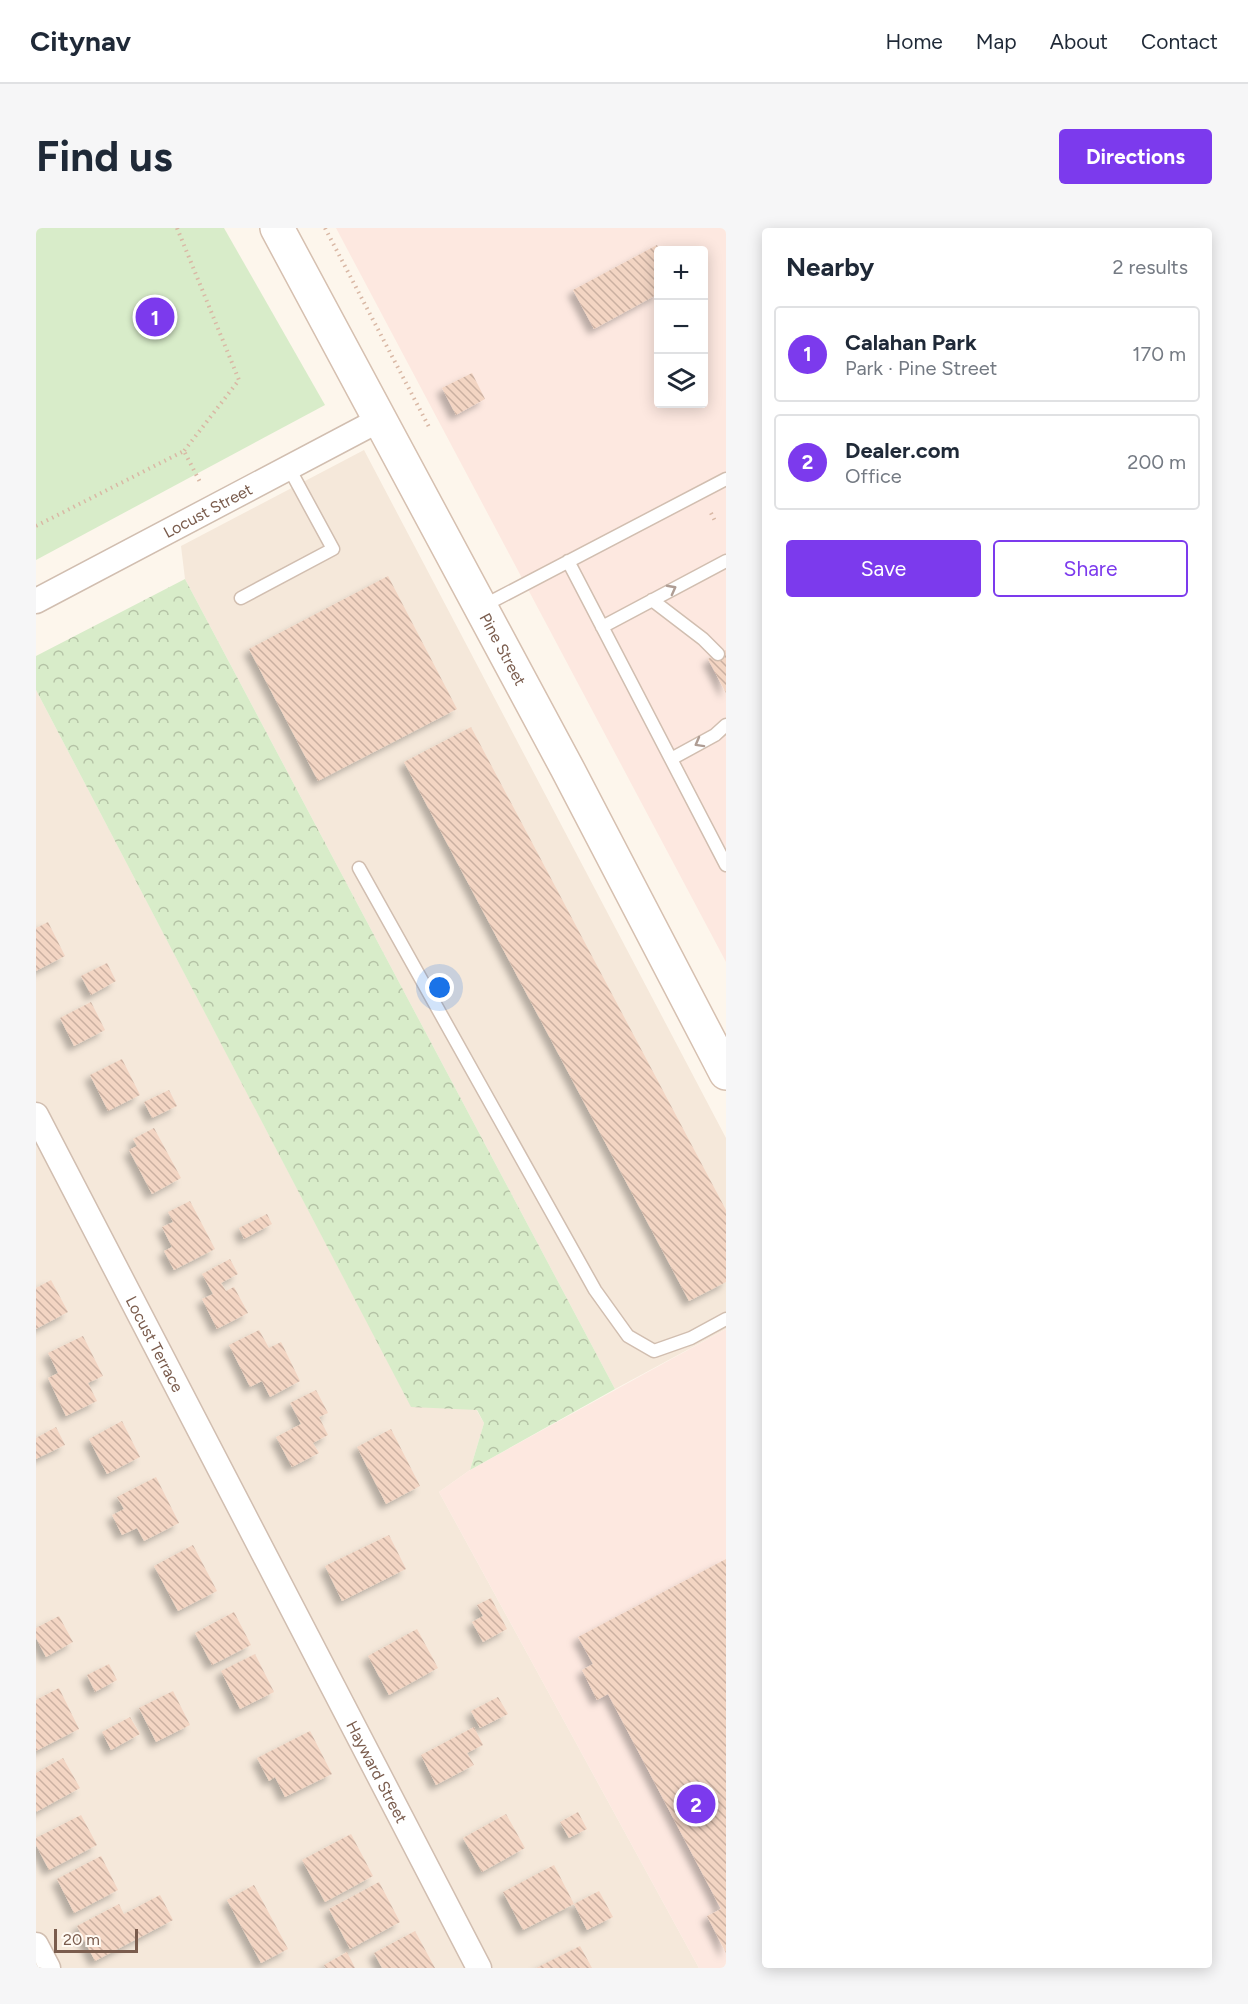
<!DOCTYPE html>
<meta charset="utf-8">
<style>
body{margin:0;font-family:Figtree,sans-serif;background:#f6f6f7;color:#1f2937}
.controls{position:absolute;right:18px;top:18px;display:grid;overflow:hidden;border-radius:6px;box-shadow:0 3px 15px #0003}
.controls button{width:54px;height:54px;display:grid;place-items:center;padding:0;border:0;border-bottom:2px solid #e0e1e3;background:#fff;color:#1f2937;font:30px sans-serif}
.scale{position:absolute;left:18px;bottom:15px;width:84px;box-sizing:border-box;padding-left:6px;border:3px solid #7a5c4d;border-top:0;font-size:16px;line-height:21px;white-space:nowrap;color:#7a5c4d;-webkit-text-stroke:4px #fffaf3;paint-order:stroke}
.you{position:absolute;left:404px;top:760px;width:21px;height:21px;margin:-15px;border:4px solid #fff;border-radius:50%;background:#1a73e8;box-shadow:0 0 0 9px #1a73e833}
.badge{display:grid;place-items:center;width:39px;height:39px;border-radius:50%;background:#7c3aed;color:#fff;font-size:20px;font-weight:700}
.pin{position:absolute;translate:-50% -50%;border:3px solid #fff;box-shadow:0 2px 6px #0006}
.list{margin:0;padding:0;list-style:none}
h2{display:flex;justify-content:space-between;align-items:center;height:78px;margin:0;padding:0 24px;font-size:26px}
h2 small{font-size:20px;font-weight:400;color:#747a83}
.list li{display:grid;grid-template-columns:39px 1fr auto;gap:18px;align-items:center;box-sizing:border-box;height:96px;margin:0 12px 12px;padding:0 12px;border:2px solid #e0e1e3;border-radius:6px}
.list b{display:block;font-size:22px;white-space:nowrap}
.list p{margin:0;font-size:20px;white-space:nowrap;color:#747a83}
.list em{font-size:20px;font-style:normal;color:#747a83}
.actions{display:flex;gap:12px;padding:18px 24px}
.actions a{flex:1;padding:14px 0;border:2px solid #7c3aed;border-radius:6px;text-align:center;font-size:21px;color:#7c3aed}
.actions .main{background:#7c3aed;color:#fff}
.icon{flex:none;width:33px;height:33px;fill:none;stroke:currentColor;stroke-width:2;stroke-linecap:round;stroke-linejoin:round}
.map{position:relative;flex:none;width:690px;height:1740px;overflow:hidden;border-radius:6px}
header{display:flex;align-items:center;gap:36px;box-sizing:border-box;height:84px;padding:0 30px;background:#fff;border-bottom:2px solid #e0e1e3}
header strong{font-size:28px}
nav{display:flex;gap:33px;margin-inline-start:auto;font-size:21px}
.intro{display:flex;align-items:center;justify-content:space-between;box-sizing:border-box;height:144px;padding:0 36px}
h1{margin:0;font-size:42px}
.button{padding:15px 27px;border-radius:6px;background:#7c3aed;color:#fff;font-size:21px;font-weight:700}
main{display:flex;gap:36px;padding:0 36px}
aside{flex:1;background:#fff;border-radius:6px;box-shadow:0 3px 15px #0003}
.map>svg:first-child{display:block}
</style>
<header>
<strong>Citynav</strong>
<nav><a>Home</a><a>Map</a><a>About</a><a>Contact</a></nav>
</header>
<div class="intro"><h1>Find us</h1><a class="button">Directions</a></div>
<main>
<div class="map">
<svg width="690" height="1740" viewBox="0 0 690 1740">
<defs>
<pattern id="forest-crowns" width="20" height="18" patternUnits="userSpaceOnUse" patternTransform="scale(1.5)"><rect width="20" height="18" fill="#d8ecc9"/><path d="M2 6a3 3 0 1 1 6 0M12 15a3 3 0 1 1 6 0" fill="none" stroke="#b4c2a5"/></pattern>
<pattern id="building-back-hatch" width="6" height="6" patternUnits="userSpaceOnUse" patternTransform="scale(1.5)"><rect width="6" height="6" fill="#f3d5c3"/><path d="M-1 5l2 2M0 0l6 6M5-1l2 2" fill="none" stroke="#cab0a1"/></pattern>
<filter id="shadow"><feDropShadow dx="-5.5" dy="5.5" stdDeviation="3" flood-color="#0004"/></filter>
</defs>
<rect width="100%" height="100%" fill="#fdf6ec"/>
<path fill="#f5e8da" d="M328 222 690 910V1101L579 1161 149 351 145 318Z
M0 462 375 1178 440 1181 448 1195 434 1242 403 1264 663 1740H0Z"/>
<path fill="#fde8e0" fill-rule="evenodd" d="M300 0H690V734ZM622 22H668V176H622Z
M690 1101V1740H663L403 1264 434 1242Z"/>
<path fill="#d8ecc9" d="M0 0H188L289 177 0 332Z"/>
<path fill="url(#forest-crowns)" d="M149 351 579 1161 434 1242 448 1195 441 1182 375 1179 0 462V428Z"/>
<path fill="url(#building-back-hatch)" filter="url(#shadow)" d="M621 17 624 22H622V66L558 101 537 62Z
M436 145 449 171 420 187 406 160Z
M352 348 421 481 282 553 213 421Z
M690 422V465L672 431Z
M435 499 690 982V1054L653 1073 368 534Z
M12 694 29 728 0 743V700Z
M71 735 80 753 55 767 45 748Z
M55 774 69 802 38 818 24 790Z
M86 831 104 867 72 883 54 847Z
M133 862 141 878 116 890 108 874Z
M118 900 145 950 116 966 93 922 101 918 97 911Z
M154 973 179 1021 138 1042 128 1023 136 1019 126 999 137 994 132 984Z
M231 986 236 996 208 1011 203 1000Z
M194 1031 202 1046 185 1055 190 1063 198 1059 212 1085 181 1101 166 1071 177 1066 166 1046Z
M15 1052 32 1084 0 1101V1060Z
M223 1102 233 1120 245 1114 264 1153 234 1169 226 1153 214 1159 193 1117Z
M47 1108 67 1148 52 1155 61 1173 30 1188 12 1150 22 1145 12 1125Z
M280 1162 292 1185 283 1189 292 1207 277 1215 283 1225 256 1239 240 1209 265 1196 254 1175Z
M86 1193 104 1229 71 1246 53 1211Z
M20 1199 29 1217 0 1231V1210Z
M355 1201 384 1258 350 1276 321 1219Z
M120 1249 143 1295 108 1313 101 1300 86 1307 76 1287 88 1281 81 1269Z
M353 1307 370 1341 306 1373 289 1338Z
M157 1317 181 1363 142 1383 118 1338Z
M690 1331V1725L671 1688 685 1681 572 1466 561 1472 546 1442 557 1436 542 1409Z
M455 1370 471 1401 447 1414 436 1394 447 1388 441 1377Z
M198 1384 215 1417 176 1437 159 1405Z
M23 1388 37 1414 10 1429 0 1410V1400Z
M381 1401 402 1440 353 1467 332 1428Z
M219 1426 238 1464 204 1481 185 1443Z
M73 1436 81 1452 59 1464 51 1447Z
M23 1460 43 1501 0 1523V1472Z
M137 1463 154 1497 120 1514 103 1480Z
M462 1469 472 1486 444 1500 435 1483Z
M94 1489 104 1506 75 1522 66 1504Z
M438 1499 447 1517 431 1525 438 1537 400 1557 385 1527Z
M274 1503 296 1546 249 1569 239 1549 233 1553 221 1530Z
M27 1530 44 1560 0 1584V1545Z
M542 1584 551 1601 533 1610 524 1594Z
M470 1586 489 1620 446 1644 427 1610Z
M45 1587 61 1617 13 1642 0 1617V1610Z
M315 1606 337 1648 289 1674 266 1632Z
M65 1628 82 1662 38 1685 21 1651Z
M518 1637 538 1676 563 1663 577 1689 551 1702 538 1676 487 1702 467 1664Z
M343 1654 364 1694 314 1721 293 1681Z
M218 1657 252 1721 225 1735 191 1672Z
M124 1667 137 1692 59 1733 41 1698 83 1676 88 1686Z
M379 1703 399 1740H346L338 1725Z
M544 1718 556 1740H500Z
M311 1724 319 1740H290L288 1737Z"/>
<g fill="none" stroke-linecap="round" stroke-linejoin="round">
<g stroke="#d1beb0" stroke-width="15">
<path id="lane" d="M532 333 690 637
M205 370 297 321 253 240
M616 372 667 411 682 426
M447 378 690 251
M566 399 690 333
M635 531 679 507 690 497
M323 640 559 1062 592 1108 618 1123 655 1110 690 1091"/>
</g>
<g stroke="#d1beb0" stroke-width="27">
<g id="street">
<path id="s1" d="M0 373 343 192"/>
<path id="s2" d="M0 887 443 1740"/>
<path d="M0 1717 12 1740"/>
</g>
</g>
<g stroke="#d6c0b0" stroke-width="36">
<g id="secondary">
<path id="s3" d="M241 0 531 540 690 845"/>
</g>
</g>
<path stroke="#d9b8a5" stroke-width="4" stroke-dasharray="1.5 4.5" stroke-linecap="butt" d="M141 0 203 152 148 223
M289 0 393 199
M675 285 680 295
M0 298 148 223 165 256"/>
<use href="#lane" stroke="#fff" stroke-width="12"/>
<use href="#street" stroke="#fff" stroke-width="24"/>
<use href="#secondary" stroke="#fff" stroke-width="33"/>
</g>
<defs><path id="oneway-chevron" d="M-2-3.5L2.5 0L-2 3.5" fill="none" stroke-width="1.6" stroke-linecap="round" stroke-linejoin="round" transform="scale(1.5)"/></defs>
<g stroke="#af9d94">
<use href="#oneway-chevron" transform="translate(636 361) rotate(-28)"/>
<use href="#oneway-chevron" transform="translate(663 515) rotate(151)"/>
</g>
<g text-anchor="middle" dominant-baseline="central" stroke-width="4.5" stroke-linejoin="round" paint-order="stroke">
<g font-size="16" fill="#7a5c4d" stroke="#fffaf3">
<text stroke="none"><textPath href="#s1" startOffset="194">Locust Street</textPath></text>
<text stroke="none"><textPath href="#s3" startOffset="478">Pine Street</textPath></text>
<text stroke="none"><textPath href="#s2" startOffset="258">Locust Terrace</textPath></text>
<text stroke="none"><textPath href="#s2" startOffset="740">Hayward Street</textPath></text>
</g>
</g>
</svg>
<div class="controls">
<button>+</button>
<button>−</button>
<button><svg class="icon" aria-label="layers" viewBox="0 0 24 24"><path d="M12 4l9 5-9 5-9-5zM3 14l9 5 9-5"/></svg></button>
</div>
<div class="scale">20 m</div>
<div class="you"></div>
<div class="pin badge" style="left:119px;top:89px">1</div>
<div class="pin badge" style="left:660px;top:1576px">2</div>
</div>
<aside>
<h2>Nearby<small>2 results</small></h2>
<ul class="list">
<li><span class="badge">1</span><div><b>Calahan Park</b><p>Park · Pine Street</p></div><em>170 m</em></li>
<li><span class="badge">2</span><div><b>Dealer.com</b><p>Office</p></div><em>200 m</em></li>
</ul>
<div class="actions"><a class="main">Save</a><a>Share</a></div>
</aside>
</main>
